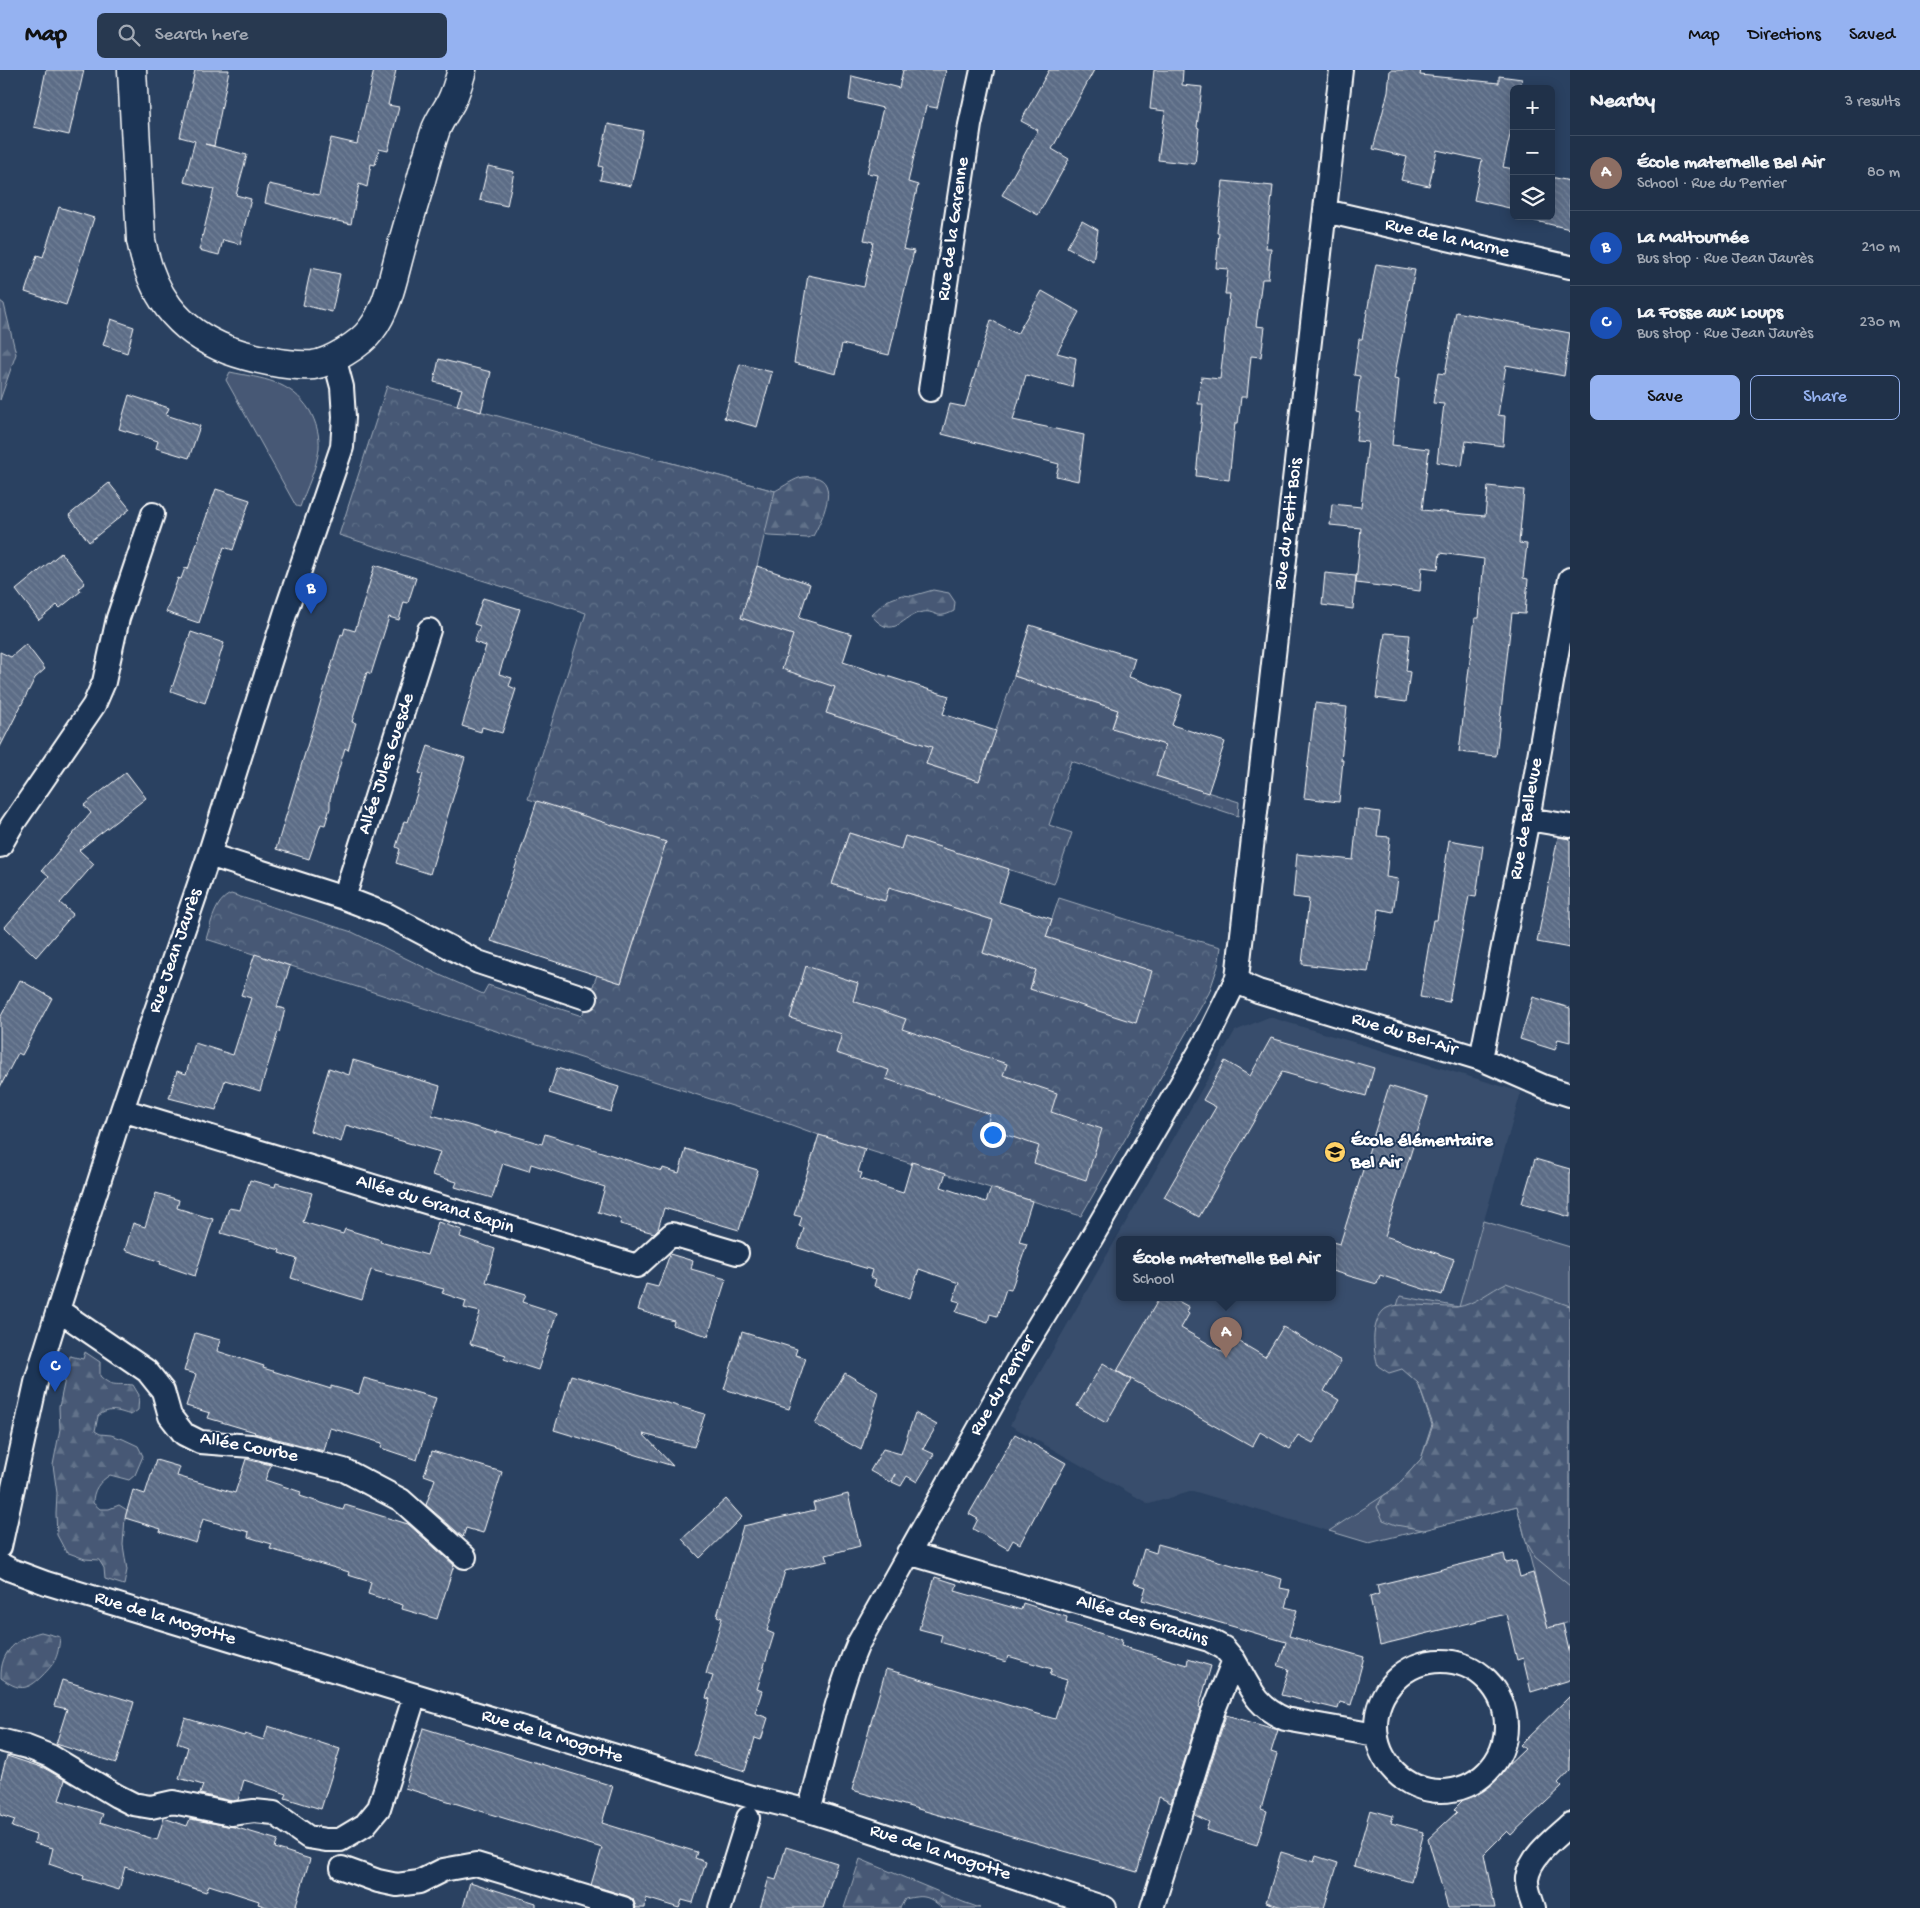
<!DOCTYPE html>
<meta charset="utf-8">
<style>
body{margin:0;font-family:"Gochi Hand",sans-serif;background:#283950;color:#f1f3f6}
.controls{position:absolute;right:15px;top:15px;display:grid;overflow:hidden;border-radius:8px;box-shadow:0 2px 12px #0003}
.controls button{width:45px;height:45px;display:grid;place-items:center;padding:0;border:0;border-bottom:1px solid #3d4c61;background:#203149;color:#f1f3f6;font:25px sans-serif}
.you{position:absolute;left:992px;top:1064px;width:18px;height:18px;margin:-12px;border:4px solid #fff;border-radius:50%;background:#1a73e8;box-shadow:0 0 0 8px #1a73e833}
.badge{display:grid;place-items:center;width:32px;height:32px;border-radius:50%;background:#95b2f1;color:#fff;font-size:16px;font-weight:700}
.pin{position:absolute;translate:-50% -41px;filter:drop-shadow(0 1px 2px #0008)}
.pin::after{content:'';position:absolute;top:26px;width:18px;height:15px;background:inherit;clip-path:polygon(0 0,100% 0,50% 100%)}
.popup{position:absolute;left:1116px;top:1166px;width:220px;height:65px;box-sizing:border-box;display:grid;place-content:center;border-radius:8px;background:#203149;filter:drop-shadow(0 1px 4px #0005);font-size:16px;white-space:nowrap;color:#a2a9b4}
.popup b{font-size:19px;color:#f1f3f6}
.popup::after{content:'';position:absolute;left:50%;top:100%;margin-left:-10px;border:10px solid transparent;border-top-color:#203149}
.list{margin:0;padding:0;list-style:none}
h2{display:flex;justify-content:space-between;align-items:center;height:65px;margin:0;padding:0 20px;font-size:21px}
h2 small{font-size:16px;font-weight:400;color:#a2a9b4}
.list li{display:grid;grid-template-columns:32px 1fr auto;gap:15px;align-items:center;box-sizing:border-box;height:75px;padding:0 20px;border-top:1px solid #3d4c61}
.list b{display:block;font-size:19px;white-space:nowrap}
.list p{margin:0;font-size:16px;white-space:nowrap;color:#a2a9b4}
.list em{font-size:16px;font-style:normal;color:#a2a9b4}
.actions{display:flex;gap:10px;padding:15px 20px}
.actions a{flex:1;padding:11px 0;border:1px solid #95b2f1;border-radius:8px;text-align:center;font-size:18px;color:#95b2f1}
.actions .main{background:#95b2f1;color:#111}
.icon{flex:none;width:28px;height:28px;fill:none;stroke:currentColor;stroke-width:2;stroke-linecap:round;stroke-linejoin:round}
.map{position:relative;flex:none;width:1570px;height:1838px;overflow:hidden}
header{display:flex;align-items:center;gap:30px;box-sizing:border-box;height:70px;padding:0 25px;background:#95b2f1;color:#111}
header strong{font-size:24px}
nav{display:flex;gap:28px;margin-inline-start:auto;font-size:18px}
.search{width:350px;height:45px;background:#283950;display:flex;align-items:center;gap:12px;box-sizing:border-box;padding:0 18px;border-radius:8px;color:#a2a9b4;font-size:19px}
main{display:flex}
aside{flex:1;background:#203149}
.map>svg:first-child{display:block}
</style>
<header>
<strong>Map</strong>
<div class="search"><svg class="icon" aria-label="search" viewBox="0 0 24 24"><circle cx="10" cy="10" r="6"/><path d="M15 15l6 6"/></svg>Search here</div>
<nav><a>Map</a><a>Directions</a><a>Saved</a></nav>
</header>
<main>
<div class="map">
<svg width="1570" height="1838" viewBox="0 0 1570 1838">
<defs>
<pattern id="forest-firs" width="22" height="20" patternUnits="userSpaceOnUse" patternTransform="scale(1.25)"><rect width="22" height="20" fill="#465975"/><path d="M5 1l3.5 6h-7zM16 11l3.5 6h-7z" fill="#62728a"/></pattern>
<pattern id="park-crowns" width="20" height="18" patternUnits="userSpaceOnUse" patternTransform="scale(1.25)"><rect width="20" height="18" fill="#465975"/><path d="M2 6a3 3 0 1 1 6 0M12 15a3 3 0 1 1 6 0" fill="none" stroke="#62728a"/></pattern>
<pattern id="building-back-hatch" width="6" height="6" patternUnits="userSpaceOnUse" patternTransform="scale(1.25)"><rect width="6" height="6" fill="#5b6c86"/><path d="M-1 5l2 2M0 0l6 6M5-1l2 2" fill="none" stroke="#748298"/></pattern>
</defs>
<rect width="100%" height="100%" fill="#2a4161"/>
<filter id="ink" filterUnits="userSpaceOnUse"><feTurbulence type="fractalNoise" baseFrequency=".02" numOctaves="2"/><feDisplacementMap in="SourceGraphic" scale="10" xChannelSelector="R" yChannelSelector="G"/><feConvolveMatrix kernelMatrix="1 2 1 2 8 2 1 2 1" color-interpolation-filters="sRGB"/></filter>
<g filter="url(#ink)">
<path fill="#394e6c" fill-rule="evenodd" d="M1269 947 1521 1022 1459 1237 1400 1226 1389 1263 1418 1313 1433 1355 1421 1389 1395 1418 1329 1461 1193 1421 1149 1434 1010 1355 1235 961ZM1120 1169H1332V1227H1120Z"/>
<path fill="#465975" stroke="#a2acba" d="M230 302C263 309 290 310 310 341 316 352 320 366 319 378 317 398 306 419 300 437L296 436 226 310Z
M1483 1151 1570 1177V1552L1548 1558 1517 1436 1369 1473 1329 1461 1395 1418 1421 1389 1432 1355 1418 1313 1389 1263 1400 1226 1459 1237Z"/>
<path fill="url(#forest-firs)" stroke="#a2acba" d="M0 231 4 234 16 284 0 330Z
M664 391 775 421C783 417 795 408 803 407 806 406 811 407 814 407 841 411 821 452 813 466L808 468 769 466 753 463Z
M933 520 949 523 955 532 954 541C935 551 937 540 923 542 902 544 895 573 871 545L886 531 902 525 912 526Z
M1506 1213 1570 1236V1516L1535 1487 1526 1471 1517 1436 1424 1460 1396 1455 1383 1450 1377 1437 1383 1426 1395 1418 1421 1389 1433 1355 1418 1313 1402 1299 1389 1303 1378 1296C1374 1282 1372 1267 1376 1254 1378 1248 1381 1241 1387 1238 1401 1231 1440 1238 1457 1237 1474 1235 1491 1220 1506 1213Z
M85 1282 100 1292V1306C112 1318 117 1313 133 1315L139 1325 138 1340 131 1345C118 1341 110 1337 98 1346L95 1361 100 1364 111 1365 123 1369 138 1376 143 1386 135 1405 129 1410 110 1405C99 1412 93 1420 93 1433L100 1439H109L119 1435 127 1440 125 1448 123 1475 127 1500 124 1515 105 1509 104 1498 99 1490 85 1489 66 1482 57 1465 56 1444 57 1423 53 1395 60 1359 59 1337 70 1286 83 1289Z
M41 1562 60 1567C58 1587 56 1592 42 1606 27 1621 19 1621 1 1608 0 1580 18 1568 41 1562Z
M860 1789 963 1832 980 1838H942C928 1825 923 1825 905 1829L900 1838H844Z"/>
<path fill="url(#park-crowns)" stroke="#a2acba" d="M387 316 775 421 757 496 741 548 793 565 835 617 827 643 932 677 926 694 979 711 1014 606 1118 640 1112 657 1165 675 1156 706 1239 732 1238 746 1071 691 1049 755 1072 763 1054 814 905 766 901 779 849 763 832 814 884 831 889 817 993 850 983 883 1036 900 1030 919 1135 952 1151 901 1046 867 1059 828 1176 865 1221 877 1218 896 1209 923 1081 1146 819 1065 786 1053 206 869C211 854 215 830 231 824L352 862 442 906 483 924 488 915 582 946 597 905 621 913 666 772 528 729 586 543 339 465Z"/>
<path fill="url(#building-back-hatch)" stroke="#fff" d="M46 0H84L69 65 34 57Z
M195 0H229L214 76 205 74 247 85 236 125 251 129 240 174 223 170 219 185 199 180 214 119 184 112 195 71 180 67Z
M374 0H396L388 35 399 37 388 81 379 79 375 95 371 94 367 117 359 114 351 154 314 146 265 133 269 114 319 125 331 68 357 74Z
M903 0H946L937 38 926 36 908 112 918 115 903 179 914 181 889 285 842 274 836 304 794 293 808 205 864 217 873 172 864 170 878 105 867 103 883 38 849 30 852 6 899 18Z
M1049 0H1094L1052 79 1069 89 1038 145 1002 125 1038 60 1021 51Z
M1154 0H1183L1182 15 1202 17 1197 57 1199 58 1195 94 1158 90 1165 41 1150 39Z
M1390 0H1421L1420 5 1499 13V6L1522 9 1520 19H1514V47L1503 97 1514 99V139L1474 130 1482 90 1437 80 1429 116 1401 110 1407 87 1373 79 1388 22Z
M608 54 643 61 631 116 600 110 603 97 599 96Z
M488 96 514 102 507 136 480 130Z
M1551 107 1570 111V159L1527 149V146H1551Z
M1223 111 1273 116 1266 178H1271L1268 209H1262L1256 256 1265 257 1261 287 1251 286 1247 327H1241L1238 353H1235L1229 410 1196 406 1203 334H1198L1201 307 1220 309 1230 224H1225L1228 199 1216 198 1219 163H1217Z
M59 137 94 148 66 235 25 222 37 185 43 187Z
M1082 151 1098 160 1093 191 1067 177Z
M1376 194 1415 200 1394 309 1399 310 1392 375 1429 379 1422 440 1485 446 1488 416 1524 420 1519 473 1527 474 1523 508 1528 509 1525 544 1512 543 1496 686 1459 682 1475 548H1479L1484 489 1440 483 1438 499 1422 497 1420 521 1356 513 1361 458 1330 455 1332 434 1361 437 1368 372 1356 371 1360 343 1356 342 1360 306 1354 305 1359 269H1362Z
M311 198 340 204 332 242 303 235Z
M1042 221 1079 242 1057 283 1076 288 1072 317 1026 305 1013 350 1084 365 1078 411 1056 406 1059 394 942 364 950 334 965 337 991 250 1017 264Z
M1456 242 1570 263 1564 306 1506 295 1498 345 1505 346 1503 376 1466 371 1462 396 1437 392 1444 334 1433 333 1438 303 1445 304Z
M111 249 134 257 127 283 103 275Z
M439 289 491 302 481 342 457 335 462 319 434 312Z
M740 294 772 302 757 357 724 348Z
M129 325 169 338 166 345 200 356 189 388 156 378 158 371 119 359Z
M109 413 130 439 89 472 69 445Z
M216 419 250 430 233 480 224 477 199 553 166 542 178 508 181 509 185 498 188 499Z
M61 483 85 513 79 518 81 521 60 538 57 535 39 550 16 520Z
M375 495 416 508 408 533 404 532 399 550 389 547 371 604 367 602 352 652 356 653 348 680 345 678 330 729V738L325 755 321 754 309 789 276 779 341 564 343 565 345 558 355 561Z
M757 496 810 514 799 548 852 564 843 592 949 626 943 644 996 661 979 711 926 694 932 677 826 643 835 617 782 599 793 565 741 548Z
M1325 503 1356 506 1353 539 1322 535Z
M483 528 520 539 499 604 512 608 509 616 516 619 502 663 482 657 481 662 462 656 486 576 474 572 480 556 474 554Z
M1030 555 1135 588 1129 607 1182 625 1172 655 1225 672 1208 723 1156 706 1165 675 1112 658 1118 640 1014 606Z
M191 562 224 573 205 633 171 621Z
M1385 563 1410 565 1406 601 1410 602 1406 632 1376 628Z
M26 574 45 599 35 608 0 677V582L11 587Z
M1315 633 1347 637 1341 690H1343L1339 732 1304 728Z
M428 676 465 688 430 804 396 793 400 779 396 777 404 751 408 752 423 704 419 703Z
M126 702 146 728 79 780 94 794 60 833 73 844 36 887 5 857 49 806 42 800 91 743 84 735Z
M537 731 666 772 621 913 491 871Z
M1358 739 1380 742 1377 766 1390 767 1386 807 1398 809 1393 842 1379 839 1368 902 1302 894 1309 829 1293 827 1297 784 1353 790Z
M849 763 901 779 905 766 1009 799 999 832 1052 849 1046 867 1152 901 1136 953 1030 919 1036 900 983 883 993 850 889 817 885 831 832 814Z
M1558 767 1570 769V878L1537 872Z
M1449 770 1483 776 1476 827 1469 826 1449 932 1420 927 1433 850H1437Z
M255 884 290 896 277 937 285 939 279 963 278 962 260 1021 225 1010 216 1040 169 1028 177 1001 186 1004 195 973 233 985 251 928 241 925Z
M806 896 858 913 853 931 906 949 902 959 1007 994 1003 1005 1057 1023 1051 1042 1102 1059 1086 1110 1034 1093 1039 1076 986 1058 990 1044 886 1009 889 1000 836 983 842 964 790 948Z
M20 910 52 928 22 985 18 983 0 1017V948Z
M1533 927 1570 938V972L1558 969 1555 980 1520 969Z
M1271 968 1374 998 1366 1026 1282 1002 1199 1147 1164 1127 1216 1037 1203 1030 1225 991 1250 1006Z
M353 990 440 1016 432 1045 497 1063V1061L542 1074 545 1064 662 1101 663 1098 679 1103 686 1079 758 1100 739 1160 664 1138 658 1159 654 1163 620 1154 621 1149 598 1142 605 1117 531 1094 529 1101 503 1093 492 1128 455 1117 457 1112 432 1105 440 1082 346 1055 341 1072 310 1061 329 998 349 1005Z
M557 998 619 1017 611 1042 549 1023Z
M1389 1016 1428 1028 1385 1166 1454 1189 1442 1225 1380 1205 1377 1214 1332 1201V1172L1340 1174Z
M819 1065 865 1079 858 1102 862 1103 860 1109 903 1123 912 1092 946 1103 941 1117 986 1132 991 1118 1032 1131 1019 1172 1027 1174 1011 1220 1006 1219 997 1246 990 1244 988 1252 956 1242 960 1232 953 1230 959 1213 919 1199 910 1228 874 1216 876 1209 870 1207 872 1200 798 1178 804 1158 799 1156 802 1147 794 1145Z
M1535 1089 1570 1099V1147L1522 1133Z
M250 1110 275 1117 276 1113 312 1123 303 1152 343 1164 345 1159 381 1170 380 1172 427 1185 438 1152 462 1160 460 1167 495 1179 486 1212 526 1224 523 1232 557 1243 538 1300 504 1289 506 1285 470 1274 480 1242 464 1238 466 1231 442 1223 444 1219 371 1200 362 1230 291 1208 297 1189 279 1183 280 1180 221 1163 229 1138 240 1140Z
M156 1123 179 1130 177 1138 213 1149 195 1206 160 1194 161 1192 125 1180 133 1153 145 1157Z
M670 1184 693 1191 691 1199 726 1209 708 1266 673 1255 674 1251 638 1240 646 1214 658 1217Z
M1160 1227H1171L1189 1237 1187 1242 1189 1244 1181 1258 1226 1284 1235 1269 1265 1287 1283 1257 1341 1291 1324 1321 1339 1330 1313 1373 1298 1365 1290 1379 1260 1362 1252 1377 1117 1301Z
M742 1262 797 1279 795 1285 806 1288 789 1339 724 1319Z
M195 1263 220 1270 217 1281 264 1296 263 1298 331 1319V1316L359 1324 364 1308 436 1328 417 1390 381 1378 382 1373 330 1358 324 1381 254 1363 255 1362 208 1348 210 1343 186 1336 196 1304 184 1301Z
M1103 1293 1131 1310 1106 1353 1077 1336Z
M845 1303 879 1323 861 1380 815 1354Z
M571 1305 705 1344 694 1377 643 1364 673 1396 554 1360Z
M915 1343 937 1355 923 1379 934 1384 917 1412 907 1406 901 1416 892 1412 895 1404 890 1412 870 1401 883 1379 901 1384Z
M1015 1364 1066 1393 1055 1413 1053 1412 1020 1474 1013 1470 1008 1479 973 1459 978 1449 969 1444Z
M432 1381 502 1402 483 1463 466 1458 463 1467 426 1435 435 1409 424 1405Z
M246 1389 271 1395 265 1410 301 1422 300 1426 343 1440 345 1435 408 1454 454 1495 437 1549 402 1539 403 1535 368 1524 371 1512 348 1505 349 1502 270 1479 272 1474 248 1467 249 1462 203 1449 196 1473 160 1462 161 1459 125 1448 133 1420 145 1424 156 1390 180 1397 177 1406 235 1423Z
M848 1424 860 1476 826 1485 828 1491 785 1501 767 1561 774 1564 757 1619 762 1621 755 1643 768 1648 761 1670 755 1668 745 1701 694 1685 710 1629 706 1628 713 1606 706 1604 722 1548 717 1546 743 1456 815 1440 813 1433Z
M726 1429 742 1447 700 1488 682 1469Z
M1158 1474 1282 1509 1280 1518 1290 1520 1285 1537 1297 1540 1289 1566 1364 1587 1351 1635 1340 1632 1338 1639 1281 1625 1289 1599 1278 1596 1286 1572 1142 1530 1146 1517 1134 1513 1144 1479 1156 1483Z
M1504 1484 1506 1493 1516 1491 1520 1507 1533 1503 1548 1558 1563 1554 1570 1585V1610L1531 1622 1523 1588 1517 1590 1506 1544 1380 1575 1370 1527 1379 1524 1377 1515Z
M935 1507 957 1514 955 1521 1021 1540 1023 1533 1067 1547 1066 1553 1122 1570 1121 1576 1187 1595 1188 1589 1211 1596 1199 1637 1201 1638 1171 1733 1159 1727 1137 1802 852 1720 886 1599 1055 1649 1067 1610 1050 1605 1052 1599 1008 1586 1006 1592 940 1572 942 1565 919 1559Z
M62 1610 134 1632 116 1693 56 1674 67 1639 54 1636Z
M1570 1626V1700L1558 1713 1562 1717 1511 1765 1507 1761 1484 1784 1495 1838H1448L1428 1769 1457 1742 1454 1739 1470 1723 1475 1727 1525 1679 1520 1675Z
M1226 1645 1278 1660 1271 1682 1277 1684 1261 1739 1267 1741 1257 1775 1206 1760 1209 1752 1195 1745Z
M185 1648 244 1666 245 1664 264 1670 268 1656 340 1679 321 1739 285 1728 287 1724 244 1710 238 1730 232 1731 200 1724 203 1715 179 1708 188 1677 177 1673Z
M423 1658 613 1716 602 1753 697 1782 695 1788 706 1792 693 1833 682 1830 679 1838 646 1828 645 1838H636L633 1829 627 1826 591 1815 602 1778 405 1718Z
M7 1686 44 1698 65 1710 59 1730 103 1744 100 1752 157 1770 164 1748 187 1756 190 1749 234 1757 278 1770 275 1778 310 1789 295 1838H270L258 1834 259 1831 209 1815 206 1822 125 1797 119 1820 83 1809 84 1806 49 1794 53 1778 34 1773 36 1765 12 1757 15 1750 0 1745V1711Z
M1370 1740 1393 1746 1391 1753 1424 1762 1411 1812 1354 1796Z
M786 1777 837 1793 823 1838H760L769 1808 776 1810Z
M1281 1782 1314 1792 1316 1786 1338 1793 1324 1838H1285L1266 1832Z
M470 1812 536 1833V1838H463Z"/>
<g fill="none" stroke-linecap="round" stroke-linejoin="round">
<g stroke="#fff" stroke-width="26">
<path id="minor" d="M1325 141 1570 197
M930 320 970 55 982 0
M1528 749 1570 756
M0 776 12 755 94 635 104 612 118 548 153 444
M209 785 344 828 388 845 478 892 586 928
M344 828 429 560
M1237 908 1246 916 1258 921 1481 989 1545 1017 1570 1025
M1481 989 1528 749 1570 509
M122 1040 637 1196 672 1164 737 1183
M58 1240 147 1301 163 1321 170 1346 184 1364 200 1372 251 1376 344 1400 401 1430 465 1487
M0 1477 37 1308 58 1240 122 1040 209 785 287 538 342 377 344 347 342 317 334 287
M908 1483 1209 1570 1224 1578 1234 1590 1213 1642 1152 1838
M0 1494 11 1500 46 1513 751 1727 809 1741 860 1757 1105 1838
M1234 1590C1250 1617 1255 1636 1285 1649L1376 1665
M1376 1656a65 65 0 1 1 130 0a65 65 0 1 1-130 0Z
M0 1670 27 1677 50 1686 117 1726 133 1734 151 1737 173 1732 231 1744 254 1741 274 1743 308 1767 326 1770H340L365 1755 379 1738 415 1625
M809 1741C825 1685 835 1628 858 1574L1018 1289 1088 1174 1207 969 1237 908 1341 0
M342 1798 378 1811 397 1815 419 1812 443 1800 476 1794 623 1838
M720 1838 748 1748
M1534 1838C1531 1829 1526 1818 1527 1808 1530 1786 1555 1768 1570 1754"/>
</g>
<g stroke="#fff" stroke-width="31">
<path id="tertiary" d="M132 0 141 170C151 223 176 260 228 280 250 288 289 297 313 295 330 293 361 274 371 260 386 241 392 213 398 190 404 167 411 144 418 121 424 100 429 79 436 59 440 49 446 41 451 32 456 22 459 11 462 0"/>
</g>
<use href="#minor" stroke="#1d3557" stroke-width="22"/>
<use href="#tertiary" stroke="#1d3557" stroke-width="28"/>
</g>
</g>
<defs>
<g id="school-disc" transform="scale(1.125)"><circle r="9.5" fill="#ffd166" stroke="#1d3557"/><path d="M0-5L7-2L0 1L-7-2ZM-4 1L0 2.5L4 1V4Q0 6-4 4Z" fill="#111"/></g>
</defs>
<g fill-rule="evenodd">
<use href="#school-disc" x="1335" y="1082"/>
</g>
<g text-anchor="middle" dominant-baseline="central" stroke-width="4" stroke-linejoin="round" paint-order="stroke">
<g font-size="19" fill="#fff" stroke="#1d3557">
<text transform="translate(954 159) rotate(-82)">Rue de la Garenne</text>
<text transform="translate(1447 169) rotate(13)">Rue de la Marne</text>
<text transform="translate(1289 454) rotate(-83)">Rue du Petit Bois</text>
<text transform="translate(387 694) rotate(-72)">Allée Jules Guesde</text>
<text transform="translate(1527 749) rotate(-80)">Rue de Bellevue</text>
<text transform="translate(176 881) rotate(-71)">Rue Jean Jaurès</text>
<text transform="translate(1404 965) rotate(17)">Rue du Bel-Air</text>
<text transform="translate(435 1135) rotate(17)">Allée du Grand Sapin</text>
<text transform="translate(1003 1316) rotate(-60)">Rue du Perrier</text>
<text transform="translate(249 1378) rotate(11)">Allée Courbe</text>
<text transform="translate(165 1549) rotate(17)">Rue de la Mogotte</text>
<text transform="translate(1142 1551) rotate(17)">Allée des Gradins</text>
<text transform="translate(552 1667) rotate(17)">Rue de la Mogotte</text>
<text transform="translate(940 1783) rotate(18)">Rue de la Mogotte</text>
</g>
<g font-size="19" font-weight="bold" fill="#fff" stroke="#1d3557" text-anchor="start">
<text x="1351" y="1071">École élémentaire<tspan x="1351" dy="22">Bel Air</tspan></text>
</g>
</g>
</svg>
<div class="controls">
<button>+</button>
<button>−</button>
<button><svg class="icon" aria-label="layers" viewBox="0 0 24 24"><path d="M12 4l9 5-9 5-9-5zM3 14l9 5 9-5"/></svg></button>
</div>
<div class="you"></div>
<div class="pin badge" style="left:1226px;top:1288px;background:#8d6e63">A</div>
<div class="popup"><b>École maternelle Bel Air</b>School</div>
<div class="pin badge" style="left:311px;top:544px;background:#1a4fb4">B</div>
<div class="pin badge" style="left:55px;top:1322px;background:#1a4fb4">C</div>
</div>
<aside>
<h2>Nearby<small>3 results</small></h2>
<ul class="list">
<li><span class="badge" style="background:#8d6e63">A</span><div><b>École maternelle Bel Air</b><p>School · Rue du Perrier</p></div><em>80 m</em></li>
<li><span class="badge" style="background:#1a4fb4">B</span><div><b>La Maltournée</b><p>Bus stop · Rue Jean Jaurès</p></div><em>210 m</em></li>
<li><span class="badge" style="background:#1a4fb4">C</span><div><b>La Fosse aux Loups</b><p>Bus stop · Rue Jean Jaurès</p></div><em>230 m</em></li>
</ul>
<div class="actions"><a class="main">Save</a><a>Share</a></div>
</aside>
</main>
